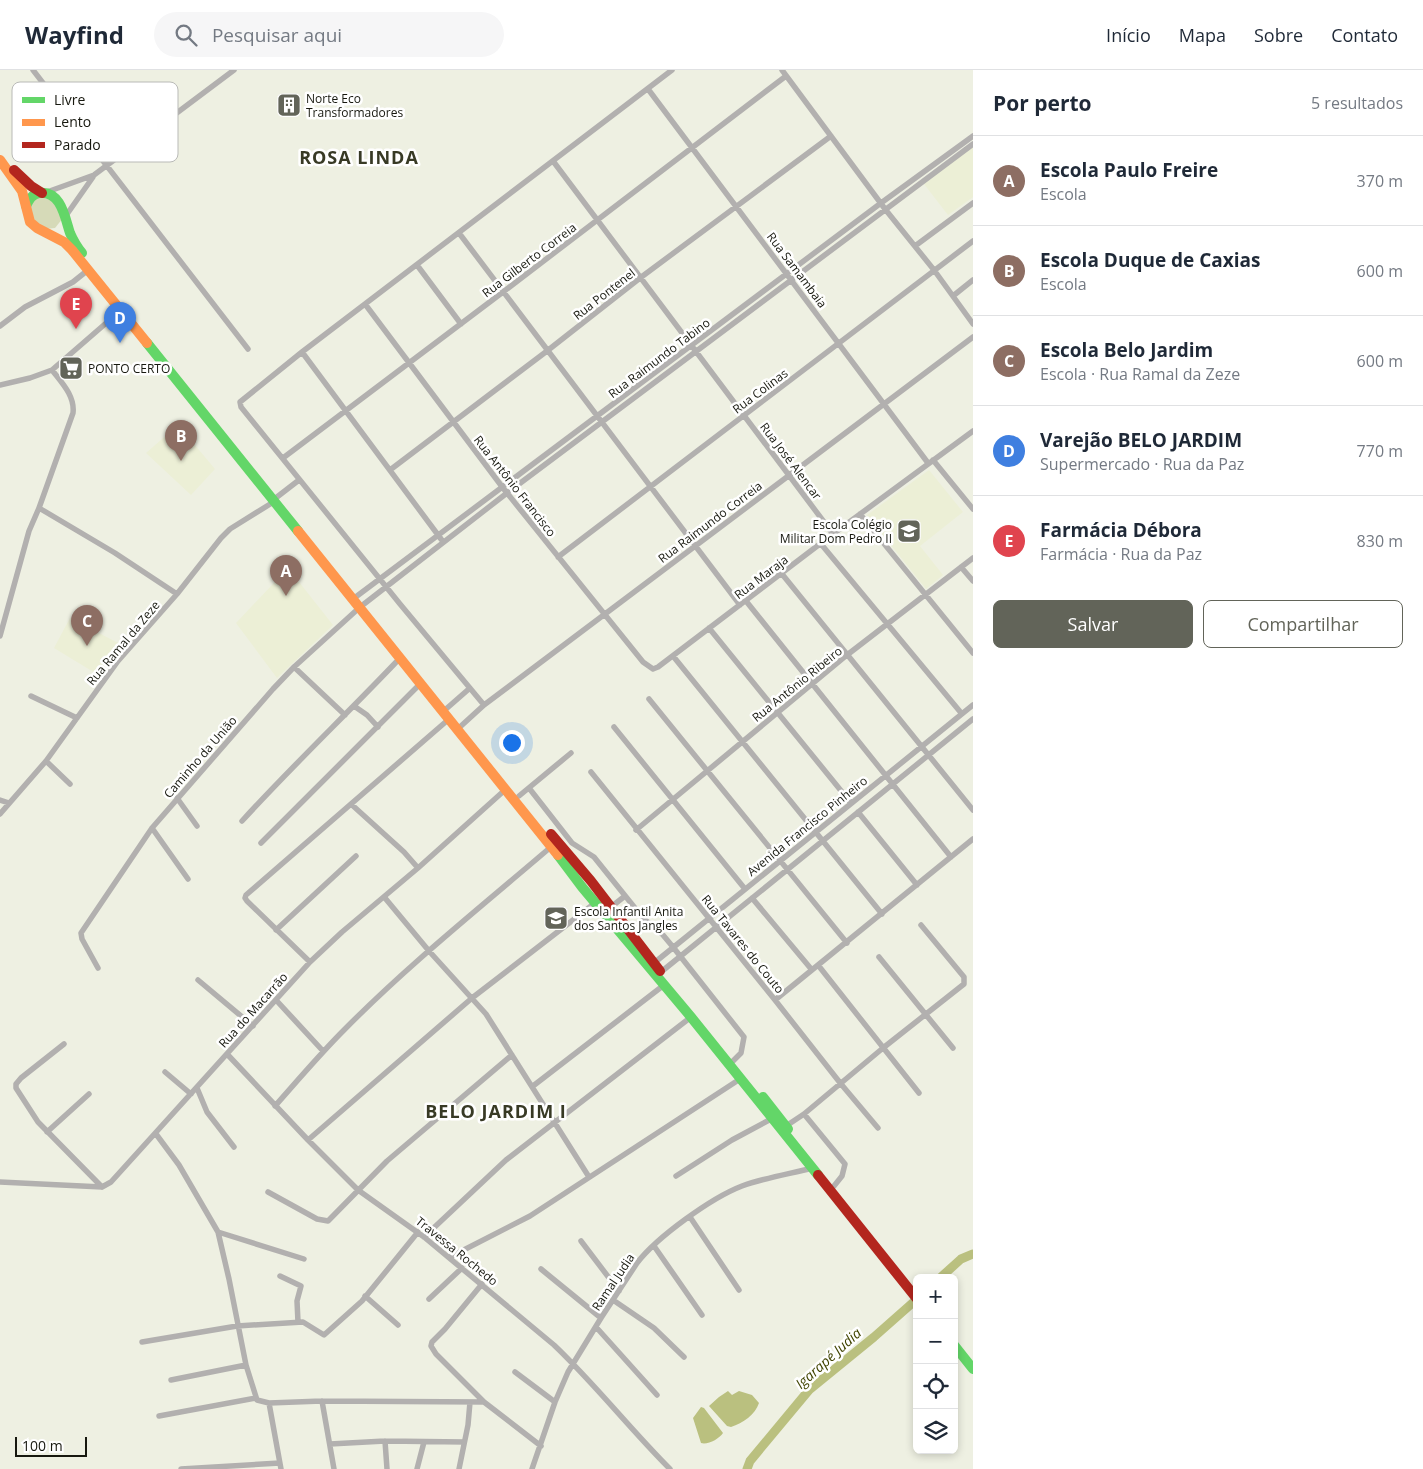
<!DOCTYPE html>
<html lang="pt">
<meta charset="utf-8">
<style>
body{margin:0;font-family:"Open Sans",sans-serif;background:#f6f6f7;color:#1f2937}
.controls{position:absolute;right:15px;bottom:15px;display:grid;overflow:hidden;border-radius:8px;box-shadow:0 2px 8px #0003}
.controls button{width:45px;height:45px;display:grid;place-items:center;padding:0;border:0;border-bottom:1px solid #e0e1e3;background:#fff;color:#1f2937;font:25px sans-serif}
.scale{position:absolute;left:15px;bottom:12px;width:72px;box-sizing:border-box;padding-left:5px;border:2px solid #17180f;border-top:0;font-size:14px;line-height:18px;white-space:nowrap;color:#17180f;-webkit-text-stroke:4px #fff;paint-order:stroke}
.you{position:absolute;left:511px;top:672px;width:18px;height:18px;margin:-12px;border:4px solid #fff;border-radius:50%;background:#1a73e8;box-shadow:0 0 0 8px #1a73e833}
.badge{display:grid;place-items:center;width:32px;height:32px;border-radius:50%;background:#626459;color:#fff;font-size:16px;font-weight:700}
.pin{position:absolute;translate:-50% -41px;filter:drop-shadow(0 1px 2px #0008)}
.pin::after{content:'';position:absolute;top:26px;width:18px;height:15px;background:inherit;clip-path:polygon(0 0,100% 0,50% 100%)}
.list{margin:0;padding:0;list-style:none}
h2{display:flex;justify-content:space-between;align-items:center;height:65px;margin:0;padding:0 20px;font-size:21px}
h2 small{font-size:16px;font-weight:400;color:#747a83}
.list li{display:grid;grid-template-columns:32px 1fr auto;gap:15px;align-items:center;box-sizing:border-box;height:90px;padding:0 20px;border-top:1px solid #e0e1e3}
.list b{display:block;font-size:19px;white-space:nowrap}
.list p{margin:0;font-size:16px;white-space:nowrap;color:#747a83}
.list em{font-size:16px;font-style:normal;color:#747a83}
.actions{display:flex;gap:10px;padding:15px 20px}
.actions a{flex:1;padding:11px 0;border:1px solid #626459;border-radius:8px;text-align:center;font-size:18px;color:#626459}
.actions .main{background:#626459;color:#fff}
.icon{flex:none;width:28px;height:28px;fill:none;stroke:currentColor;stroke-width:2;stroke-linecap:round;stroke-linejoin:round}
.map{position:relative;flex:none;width:973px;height:1399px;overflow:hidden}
header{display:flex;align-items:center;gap:30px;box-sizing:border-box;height:70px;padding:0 25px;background:#fff;border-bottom:1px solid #e0e1e3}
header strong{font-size:24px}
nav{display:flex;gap:28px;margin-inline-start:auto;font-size:18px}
.search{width:350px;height:45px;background:#f6f6f7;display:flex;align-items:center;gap:12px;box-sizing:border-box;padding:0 18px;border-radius:28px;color:#747a83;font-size:19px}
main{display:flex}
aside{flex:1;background:#fff}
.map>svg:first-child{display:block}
</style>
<header>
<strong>Wayfind</strong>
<div class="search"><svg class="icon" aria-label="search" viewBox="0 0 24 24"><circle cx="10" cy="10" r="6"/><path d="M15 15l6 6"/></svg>Pesquisar aqui</div>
<nav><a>Início</a><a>Mapa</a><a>Sobre</a><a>Contato</a></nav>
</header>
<main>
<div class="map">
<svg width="973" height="1399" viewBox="0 0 973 1399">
<rect width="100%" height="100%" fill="#eef0e2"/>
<path fill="#ecefd6" d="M973 77V127L948 145 924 114Z
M178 355 215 399 191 425 146 383Z
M929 400 963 442 920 476 943 505 926 519 867 445Z
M288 498 333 555 277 608 236 553Z
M70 548 120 574 100 606 54 578Z"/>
<path fill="#d6dab8" d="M40 126 52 129 63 148 55 158 45 159C36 153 28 145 30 133Z"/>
<path fill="#bac07f" d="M728 1321 732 1325 739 1321 752 1325 759 1333C755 1345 743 1353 731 1357L727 1356 709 1336 719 1327Z
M701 1337 704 1338 723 1363C719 1369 708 1375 701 1373L693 1348Z"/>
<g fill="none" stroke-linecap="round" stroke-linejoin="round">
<path stroke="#bac07f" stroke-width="9" d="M940 1208 961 1189 973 1184
M747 1399 750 1391 809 1320 874 1267 917 1229"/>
<path stroke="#b2b0af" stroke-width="5.5" d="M33 0 248 279
M782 0 885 139 934 200 973 254
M648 19 928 393
M553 91 833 464
M47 122 94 105 234 0
M65 147 93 107
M459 163 740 535
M915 176 973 133
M417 195 461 254
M953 226 973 210
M365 234 503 418 643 592 653 599 658 597 833 464 973 361
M0 256 25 237 73 212 88 200
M302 282 441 469
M0 315 30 308 52 300 120 241
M283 388 503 222 786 6
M933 390 973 439
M390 400 547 281 640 208 831 66
M277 427 299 410
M39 438 115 483 177 524
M860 444 973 583
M821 474 962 644
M558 487 973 171
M961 497 973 511
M782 504 973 740
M357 526 881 133 973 66
M746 531 951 787
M364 534 507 423 973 74
M709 558 851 733
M0 566 29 461 39 438 73 343C75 326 62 313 52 300
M673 586 882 844
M294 597 345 645
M31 626 77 648
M649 629 847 873
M484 635 400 534 241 337 240 332 302 282 672 0
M354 636 367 645 378 657
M446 639 470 618
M461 656 484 635 973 267
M614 657 745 819
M46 691 70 714
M591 702 775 930 841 1014 878 1058
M529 718 572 773 594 787 643 848 663 865 673 877 744 967 741 983 733 991
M519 726 571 683
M177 728 197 756
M0 730 9 733
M351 734 404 782 418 798
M858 742 917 815
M0 744 46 691 118 591 177 524 221 468 230 459 275 431
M242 751C293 695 348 643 400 588
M152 758 188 809
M636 760 847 585 973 488
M261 773 420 614
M385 828 429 881 486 944 589 1107
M752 828 812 900
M611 837 625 826
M276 860 356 786
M879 887 953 978
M310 892 247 831 245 828 246 825 449 649
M654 893 973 635
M818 895 919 1023
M98 898 82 869 81 863 152 758 273 619 294 597 359 538
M661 902 973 649
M198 910 253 956
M276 930 323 981
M775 930 973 769
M64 974 21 1008 16 1014V1018L38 1052 102 1117
M227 984 308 1070 358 1120 424 1167 554 1275C595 1314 630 1359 670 1399
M165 1002 191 1024
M533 1016 664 915
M197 1018 207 1042 234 1077
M275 1036C298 1010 320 984 344 960 409 894 482 836 552 776
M804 1044 845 1094 842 1106 834 1116
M786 1056 804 1044 883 978 964 914V907L921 855
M47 1062 89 1024
M156 1064 179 1095 218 1162 229 1209 246 1295 257 1330 269 1333 322 1331 484 1332
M308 1070 472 928 595 833
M676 1106 732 1070 771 1049
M0 1112 102 1117 111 1112 310 892 342 862 418 798 506 719
M268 1122 317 1149 328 1151 387 1091 512 985
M690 1147 739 1220
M218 1162 304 1189
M424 1167 506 1090 691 947
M581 1171 619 1221
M654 1176 702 1245
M450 1187 530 1146 740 1009
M541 1199 601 1248
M280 1206 301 1216 297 1231 298 1252
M482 1214 445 1259 432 1272 431 1276 436 1284 484 1332 541 1376
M365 1226 398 1255
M429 1229 462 1198
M613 1230 654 1258 684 1287
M596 1257 657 1325
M142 1272 237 1256 303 1252 324 1265 362 1231 418 1162
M515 1302 555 1332
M171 1310 246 1295
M322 1331 334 1399
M269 1333 281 1399
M159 1346 256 1328
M385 1371 387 1399
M330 1374 385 1371 464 1372
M181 1399 280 1393
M417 1399 424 1372
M459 1399 468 1355 470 1332
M532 1399 555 1332 568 1302 601 1248 637 1193C657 1167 711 1128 742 1116 764 1108 789 1104 813 1098"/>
<path stroke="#63d668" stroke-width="10" d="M26 136C29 130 32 124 39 123 61 120 65 148 70 163 73 170 77 177 82 183
M147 273 298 461
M558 785 582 817 691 947 818 1105
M763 1027 788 1059
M954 1275 973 1299"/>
<path stroke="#ff974d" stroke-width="10" d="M0 90 22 121 30 152 37 158 64 172 72 180 147 273
M298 461 558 785"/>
<path stroke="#b3261e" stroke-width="10" d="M14 100 31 116 42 123
M551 764 591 811 660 901
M818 1105 917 1229"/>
</g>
<defs>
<g id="building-square" transform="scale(1.25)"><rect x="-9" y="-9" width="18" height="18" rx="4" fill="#626459" stroke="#fff"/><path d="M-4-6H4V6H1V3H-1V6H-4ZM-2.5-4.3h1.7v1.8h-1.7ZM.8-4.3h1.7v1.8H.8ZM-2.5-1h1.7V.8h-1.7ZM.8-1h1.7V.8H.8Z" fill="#fff"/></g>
<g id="supermarket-square" transform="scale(1.25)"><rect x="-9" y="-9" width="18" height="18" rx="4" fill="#626459" stroke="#fff"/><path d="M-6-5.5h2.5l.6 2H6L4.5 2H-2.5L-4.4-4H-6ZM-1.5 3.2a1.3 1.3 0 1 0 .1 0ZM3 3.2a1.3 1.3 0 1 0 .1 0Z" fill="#fff"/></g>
<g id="school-square" transform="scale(1.25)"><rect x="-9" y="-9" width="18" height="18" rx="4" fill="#626459" stroke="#fff"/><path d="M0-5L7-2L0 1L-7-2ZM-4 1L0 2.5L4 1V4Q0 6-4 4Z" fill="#fff"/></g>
</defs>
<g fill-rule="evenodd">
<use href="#building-square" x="289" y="35"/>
<use href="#supermarket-square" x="71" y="298"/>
<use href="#school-square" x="909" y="461"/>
<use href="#school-square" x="556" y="848"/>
</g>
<g text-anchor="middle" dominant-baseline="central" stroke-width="5" stroke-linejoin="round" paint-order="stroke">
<g font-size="12" fill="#17180f" stroke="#fff" text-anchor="start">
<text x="306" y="28">Norte Eco<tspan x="306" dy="14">Transformadores</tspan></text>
<text x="88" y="298">PONTO CERTO</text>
<text x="892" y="454" text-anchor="end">Escola Colégio<tspan x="892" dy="14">Militar Dom Pedro II</tspan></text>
<text x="574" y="841">Escola Infantil Anita<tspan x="574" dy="14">dos Santos Jangles</tspan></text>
</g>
<g font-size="12" fill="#17180f" stroke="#fff">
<text transform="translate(529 190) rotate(-37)">Rua Gilberto Correia</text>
<text transform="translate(797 200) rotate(53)">Rua Samambaia</text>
<text transform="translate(604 224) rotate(-38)">Rua Pontenel</text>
<text transform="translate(659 288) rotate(-37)">Rua Raimundo Tabino</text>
<text transform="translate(760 321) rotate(-37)">Rua Colinas</text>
<text transform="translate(791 391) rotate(53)">Rua José Alencar</text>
<text transform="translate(515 416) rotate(52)">Rua Antônio Francisco</text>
<text transform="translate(710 452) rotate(-37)">Rua Raimundo Correia</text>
<text transform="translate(761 507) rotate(-37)">Rua Maraja</text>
<text transform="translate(123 573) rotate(-50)">Rua Ramal da Zeze</text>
<text transform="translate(797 614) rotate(-39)">Rua Antônio Ribeiro</text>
<text transform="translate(200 687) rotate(-49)">Caminho da União</text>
<text transform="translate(807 756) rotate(-39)">Avenida Francisco Pinheiro</text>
<text transform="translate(743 874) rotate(51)">Rua Tavares do Couto</text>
<text transform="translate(253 940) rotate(-48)">Rua do Macarrão</text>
<text transform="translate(457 1181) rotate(39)">Travessa Rochedo</text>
<text transform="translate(613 1212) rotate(-56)">Ramal Judia</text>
</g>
<g font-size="14" font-style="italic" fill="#404400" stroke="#fff">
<text transform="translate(828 1288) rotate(-42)">Igarapé Judia</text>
</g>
<g font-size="18" font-weight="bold" letter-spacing="1" fill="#383a25" stroke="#fff">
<text x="359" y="87">ROSA LINDA</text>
<text x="496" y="1041">BELO JARDIM I</text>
</g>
</g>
<rect x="12" y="12" width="166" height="80" rx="8" fill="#fff" stroke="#b9bab7" stroke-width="1"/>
<rect x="22" y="27" width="23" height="6" fill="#63d668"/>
<rect x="22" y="49" width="23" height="7" fill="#ff974d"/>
<rect x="22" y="72" width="23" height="6" fill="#b3261e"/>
<g font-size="14" fill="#17180f">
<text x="54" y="35">Livre</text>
<text x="54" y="57">Lento</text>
<text x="54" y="80">Parado</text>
</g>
</svg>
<div class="controls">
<button>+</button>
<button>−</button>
<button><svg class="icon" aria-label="locate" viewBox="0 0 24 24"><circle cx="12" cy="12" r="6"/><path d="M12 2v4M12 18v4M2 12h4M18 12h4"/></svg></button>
<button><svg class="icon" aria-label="layers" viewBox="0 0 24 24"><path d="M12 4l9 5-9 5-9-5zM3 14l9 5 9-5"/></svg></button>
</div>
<div class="scale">100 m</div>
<div class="you"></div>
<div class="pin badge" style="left:286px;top:526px;background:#8d6e63">A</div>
<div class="pin badge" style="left:181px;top:391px;background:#8d6e63">B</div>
<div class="pin badge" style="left:87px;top:576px;background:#8d6e63">C</div>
<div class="pin badge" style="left:120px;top:273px;background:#3f7fe0">D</div>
<div class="pin badge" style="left:76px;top:259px;background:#e0444e">E</div>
</div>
<aside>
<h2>Por perto<small>5 resultados</small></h2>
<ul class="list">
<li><span class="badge" style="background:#8d6e63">A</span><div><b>Escola Paulo Freire</b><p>Escola</p></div><em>370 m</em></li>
<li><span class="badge" style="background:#8d6e63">B</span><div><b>Escola Duque de Caxias</b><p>Escola</p></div><em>600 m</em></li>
<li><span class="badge" style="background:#8d6e63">C</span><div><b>Escola Belo Jardim</b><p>Escola · Rua Ramal da Zeze</p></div><em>600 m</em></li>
<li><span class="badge" style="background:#3f7fe0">D</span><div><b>Varejão BELO JARDIM</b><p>Supermercado · Rua da Paz</p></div><em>770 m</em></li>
<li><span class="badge" style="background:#e0444e">E</span><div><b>Farmácia Débora</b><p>Farmácia · Rua da Paz</p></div><em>830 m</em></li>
</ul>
<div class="actions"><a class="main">Salvar</a><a>Compartilhar</a></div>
</aside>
</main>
